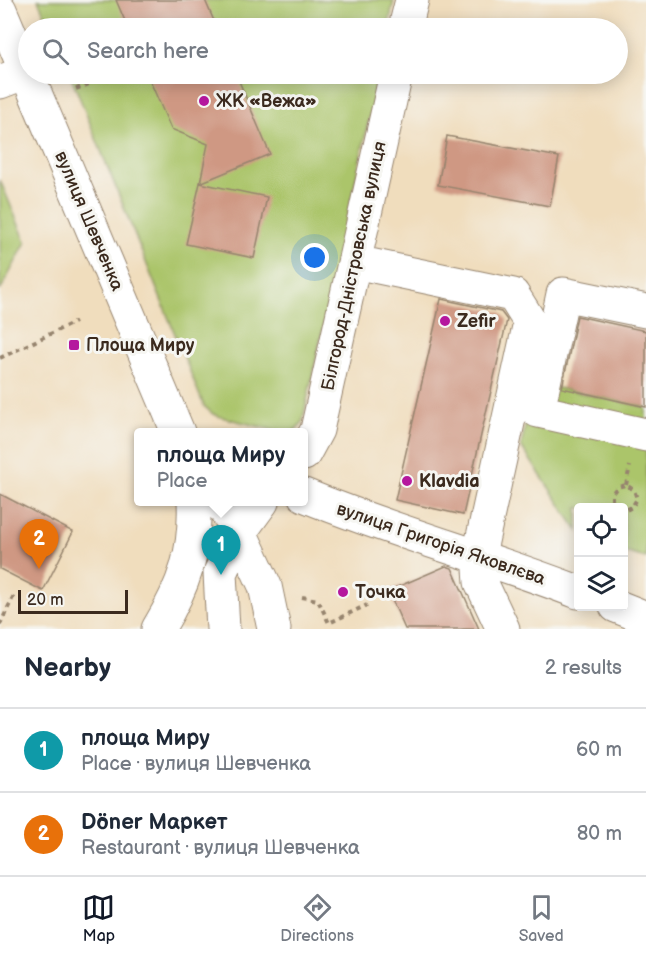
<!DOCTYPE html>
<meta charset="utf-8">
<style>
body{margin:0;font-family:"Balsamiq Sans",sans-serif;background:#f6f6f7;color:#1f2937}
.controls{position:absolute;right:18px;bottom:18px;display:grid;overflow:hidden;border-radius:6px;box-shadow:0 3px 15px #0003}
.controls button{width:54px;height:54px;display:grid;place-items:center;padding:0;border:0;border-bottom:2px solid #e0e1e3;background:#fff;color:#1f2937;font:30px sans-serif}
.scale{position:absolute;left:18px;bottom:15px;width:110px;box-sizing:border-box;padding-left:6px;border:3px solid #3b2a1e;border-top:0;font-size:16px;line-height:21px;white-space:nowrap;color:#3b2a1e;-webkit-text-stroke:4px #f6f6f2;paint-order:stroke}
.you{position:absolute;left:315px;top:258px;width:21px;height:21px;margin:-15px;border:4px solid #fff;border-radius:50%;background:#1a73e8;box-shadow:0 0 0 9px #1a73e833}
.badge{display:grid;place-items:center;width:39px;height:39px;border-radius:50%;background:#111827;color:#fff;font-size:20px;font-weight:700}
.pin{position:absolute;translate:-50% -50px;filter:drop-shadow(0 2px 3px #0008)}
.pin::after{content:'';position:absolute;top:32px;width:21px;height:18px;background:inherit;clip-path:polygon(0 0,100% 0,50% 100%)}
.popup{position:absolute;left:134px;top:428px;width:174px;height:78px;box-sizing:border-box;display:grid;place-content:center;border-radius:6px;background:#fff;filter:drop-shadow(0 2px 4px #0005);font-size:20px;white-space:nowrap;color:#747a83}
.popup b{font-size:22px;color:#1f2937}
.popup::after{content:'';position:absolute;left:50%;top:100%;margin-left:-12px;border:12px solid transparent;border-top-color:#fff}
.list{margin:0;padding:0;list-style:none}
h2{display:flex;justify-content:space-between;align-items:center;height:78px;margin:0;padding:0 24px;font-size:26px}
h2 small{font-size:20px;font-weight:400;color:#747a83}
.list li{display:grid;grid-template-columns:39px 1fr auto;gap:18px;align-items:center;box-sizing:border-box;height:84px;padding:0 24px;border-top:2px solid #e0e1e3}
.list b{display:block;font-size:22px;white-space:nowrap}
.list p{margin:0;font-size:20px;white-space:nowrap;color:#747a83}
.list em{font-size:20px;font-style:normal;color:#747a83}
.icon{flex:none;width:33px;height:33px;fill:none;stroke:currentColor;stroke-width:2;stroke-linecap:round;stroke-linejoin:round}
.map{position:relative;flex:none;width:646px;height:629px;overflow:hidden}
.search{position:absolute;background:#fff;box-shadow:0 3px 15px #0003;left:18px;right:18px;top:18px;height:66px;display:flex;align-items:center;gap:15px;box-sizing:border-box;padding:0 21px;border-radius:33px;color:#747a83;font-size:22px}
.sheet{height:246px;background:#fff}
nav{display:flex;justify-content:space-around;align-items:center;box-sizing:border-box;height:84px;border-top:2px solid #e0e1e3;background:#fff;font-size:16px;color:#747a83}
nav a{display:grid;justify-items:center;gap:3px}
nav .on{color:#111827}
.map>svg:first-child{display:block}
</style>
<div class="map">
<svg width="646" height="629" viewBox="0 0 646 629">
<rect width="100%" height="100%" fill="#f6f6f2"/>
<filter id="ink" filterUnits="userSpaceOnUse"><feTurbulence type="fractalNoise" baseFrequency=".0167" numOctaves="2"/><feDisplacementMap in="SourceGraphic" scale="12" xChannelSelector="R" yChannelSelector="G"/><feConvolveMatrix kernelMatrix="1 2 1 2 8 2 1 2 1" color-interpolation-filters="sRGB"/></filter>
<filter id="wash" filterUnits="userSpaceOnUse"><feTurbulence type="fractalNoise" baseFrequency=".008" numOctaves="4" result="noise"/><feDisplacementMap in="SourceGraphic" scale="24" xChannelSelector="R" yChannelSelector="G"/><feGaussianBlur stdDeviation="1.35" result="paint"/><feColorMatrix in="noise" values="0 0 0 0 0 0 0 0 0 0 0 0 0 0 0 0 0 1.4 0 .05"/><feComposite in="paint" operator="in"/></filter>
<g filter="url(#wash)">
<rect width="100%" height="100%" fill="#f0ddbd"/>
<path fill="#abc56b" stroke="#737844" stroke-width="1.5" d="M38 0H394L388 28H51Z
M70 74H379L302 423 293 432H281L221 417 213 414 204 406Z
M0 180 26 242 0 291Z
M534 383 646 407V558L624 552V508H578V531L521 446Z"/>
<g id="blocks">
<path fill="#cf9883" d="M116 0H205L217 28H128Z
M147 74H236L270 154 200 183 208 144 171 129Z
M447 136 559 157 550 206 438 185Z
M200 183 267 197 254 258 186 244Z
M441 299 501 312 507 320 463 515 395 500Z
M577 316 646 331V407L562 388Z
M0 494 73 532 43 591 0 569Z
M446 566 452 568 479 629H405L388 591Z"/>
</g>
</g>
<g filter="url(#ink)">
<use href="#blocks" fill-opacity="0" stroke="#96846e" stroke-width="1.5"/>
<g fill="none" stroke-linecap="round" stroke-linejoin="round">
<g stroke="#96846e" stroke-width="35">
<path id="minor" d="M405 28 412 0
M0 82 26 72
M355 262 513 295 530 322 479 555 481 582 503 629
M646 311 563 294 538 411 646 435
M304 454 317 430 396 74
M304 495C393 532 488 557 578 592
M240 532 262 502
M616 606 646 618"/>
</g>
<g stroke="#96846e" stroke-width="35">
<path id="major" d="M0 10 178 432
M220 502 240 532 265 586 274 629
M158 629C184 586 196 552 194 502
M223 629 220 573 240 532"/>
</g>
<path stroke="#96846e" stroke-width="4" stroke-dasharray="4.5 4.5" stroke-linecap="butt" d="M76 89 89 84
M0 358 75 322
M626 485 630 466
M616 508 612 503V494L617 487 626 485 634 490 637 499 632 507 624 511
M302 597 318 600 329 623 367 605
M0 625 14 595"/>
<use href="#minor" stroke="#fff" stroke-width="33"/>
<use href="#major" stroke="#fff" stroke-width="33"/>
</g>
</g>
<g fill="#b5179e" stroke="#f6f6f2" stroke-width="2">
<circle cx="204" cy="101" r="6"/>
<circle cx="445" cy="321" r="6"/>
<rect x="68" y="339" width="12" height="12" rx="3"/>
<circle cx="407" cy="481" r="6"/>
<circle cx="343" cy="592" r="6"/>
</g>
<g text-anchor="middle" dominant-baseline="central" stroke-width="6" stroke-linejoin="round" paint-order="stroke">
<g font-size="18" font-weight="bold" fill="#3b2a1e" stroke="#f6f6f2" text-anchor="start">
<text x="216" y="101">ЖК «Вежа»</text>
<text x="457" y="321">Zefir</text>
<text x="86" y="345">Площа Миру</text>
<text x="419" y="481">Klavdia</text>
<text x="355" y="592">Точка</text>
</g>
<g font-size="18" fill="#3b2a1e" stroke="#f6f6f2">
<text transform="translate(89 221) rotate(67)">вулиця Шевченка</text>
<text transform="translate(354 266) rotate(-78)">Білгород-Дністровська вулиця</text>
<text transform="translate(441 544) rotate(19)">вулиця Григорія Яковлєва</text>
</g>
</g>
</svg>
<div class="controls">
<button><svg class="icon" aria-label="locate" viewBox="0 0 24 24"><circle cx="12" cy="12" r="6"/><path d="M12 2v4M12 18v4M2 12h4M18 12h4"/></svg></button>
<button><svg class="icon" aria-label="layers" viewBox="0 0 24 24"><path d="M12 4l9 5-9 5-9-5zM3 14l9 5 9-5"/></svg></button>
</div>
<div class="scale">20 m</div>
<div class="you"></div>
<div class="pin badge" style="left:221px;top:575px;background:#0f9aa8">1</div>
<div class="popup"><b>площа Миру</b>Place</div>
<div class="pin badge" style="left:39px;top:569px;background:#e8710a">2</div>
<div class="search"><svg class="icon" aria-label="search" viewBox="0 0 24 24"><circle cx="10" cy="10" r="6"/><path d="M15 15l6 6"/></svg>Search here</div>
</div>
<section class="sheet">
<h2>Nearby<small>2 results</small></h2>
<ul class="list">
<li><span class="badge" style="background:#0f9aa8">1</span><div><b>площа Миру</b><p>Place · вулиця Шевченка</p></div><em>60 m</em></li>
<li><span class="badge" style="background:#e8710a">2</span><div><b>Döner Маркет</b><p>Restaurant · вулиця Шевченка</p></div><em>80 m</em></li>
</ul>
</section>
<nav>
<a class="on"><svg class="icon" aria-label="map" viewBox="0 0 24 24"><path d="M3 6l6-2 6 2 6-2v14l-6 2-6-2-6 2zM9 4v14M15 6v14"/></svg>Map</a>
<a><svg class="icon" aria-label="directions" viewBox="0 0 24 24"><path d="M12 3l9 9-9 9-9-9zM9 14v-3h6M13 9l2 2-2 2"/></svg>Directions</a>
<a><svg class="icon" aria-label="saved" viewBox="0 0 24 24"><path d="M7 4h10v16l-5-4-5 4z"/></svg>Saved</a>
</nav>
